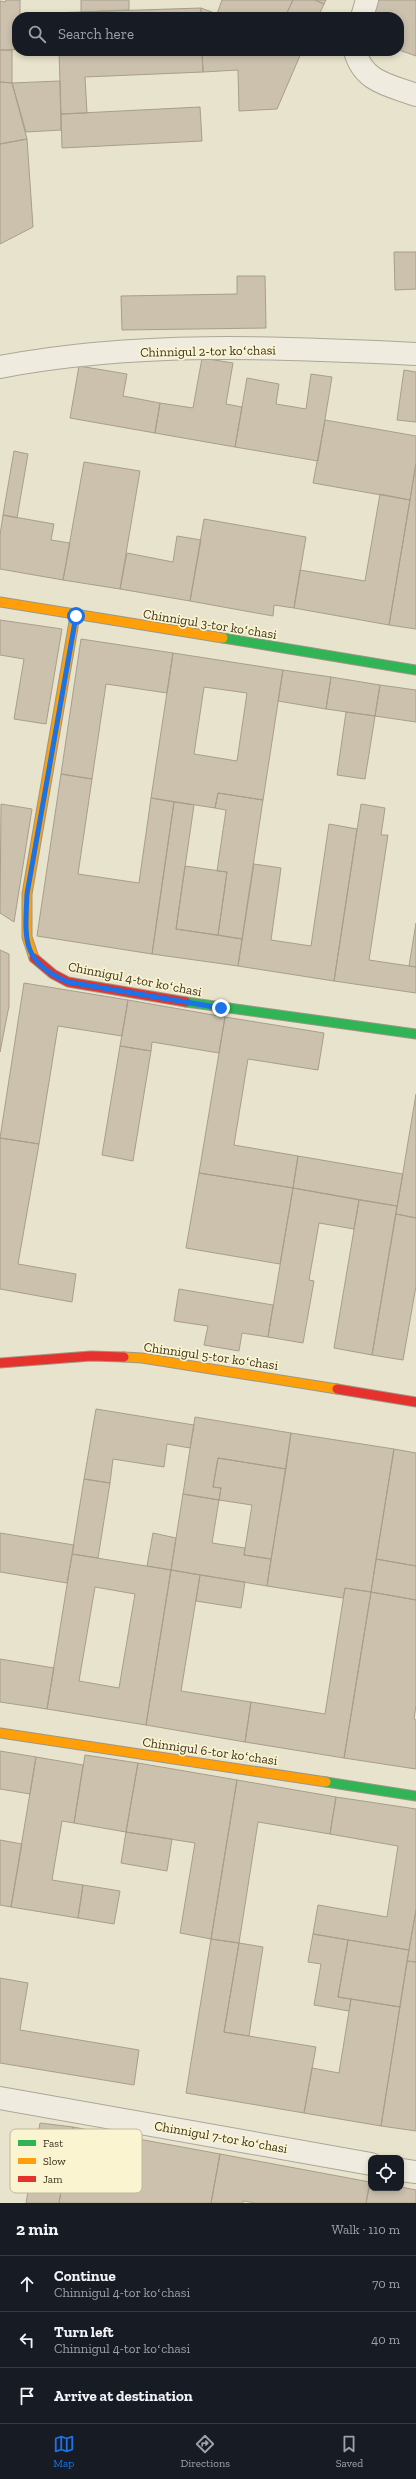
<!DOCTYPE html>
<meta charset="utf-8">
<style>
body{margin:0;font-family:"Zilla Slab",serif;background:#20242c;color:#f1f3f6}
.controls{position:absolute;right:12px;bottom:12px;display:grid;overflow:hidden;border-radius:8px;box-shadow:0 2px 6px #0003}
.controls button{width:36px;height:36px;display:grid;place-items:center;padding:0;border:0;border-bottom:1px solid #363941;background:#171b24;color:#f1f3f6;font:20px sans-serif}
.stop{position:absolute;width:12px;height:12px;margin:-9px;border:3px solid #1a73e8;border-radius:50%;background:#fff}
.stop.end{background:#1a73e8;border-color:#fff;box-shadow:0 1px 4px #0008}
.list{margin:0;padding:0;list-style:none}
h2{display:flex;justify-content:space-between;align-items:center;height:52px;margin:0;padding:0 16px;font-size:17px}
h2 small{font-size:13px;font-weight:400;color:#9ea1a6}
.list li{display:grid;grid-template-columns:26px 1fr auto;gap:12px;align-items:center;box-sizing:border-box;height:56px;padding:0 16px;border-top:1px solid #363941}
.list b{display:block;font-size:15px;white-space:nowrap}
.list p{margin:0;font-size:13px;white-space:nowrap;color:#9ea1a6}
.list em{font-size:13px;font-style:normal;color:#9ea1a6}
.icon{flex:none;width:22px;height:22px;fill:none;stroke:currentColor;stroke-width:2;stroke-linecap:round;stroke-linejoin:round}
.map{position:relative;flex:none;width:416px;height:2203px;overflow:hidden}
.search{position:absolute;background:#171b24;box-shadow:0 2px 6px #0003;left:12px;right:12px;top:12px;height:44px;display:flex;align-items:center;gap:10px;box-sizing:border-box;padding:0 14px;border-radius:16px;color:#9ea1a6;font-size:15px}
.sheet{height:220px;background:#171b24}
nav{display:flex;justify-content:space-around;align-items:center;box-sizing:border-box;height:56px;border-top:1px solid #363941;background:#171b24;font-size:11px;color:#9ea1a6}
nav a{display:grid;justify-items:center;gap:2px}
nav .on{color:#1a73e8}
.map>svg:first-child{display:block}
</style>
<div class="map">
<svg width="416" height="2203" viewBox="0 0 416 2203">
<rect width="100%" height="100%" fill="#e7e3cc"/>
<path fill="#ccc1ad" stroke="#a89e8b" fill-rule="evenodd" d="M6 0H20V17H17V49L12 50H0V1L5 2Z
M81 0H129V10L81 12Z
M222 0H293L285 17H226L217 14Z
M293 0H315L324 4 318 17H285Z
M315 0H326L324 4Z
M378 0H416V56L399 50V17H372Z
M201 8V17H20V14Z
M201 8 217 14 226 17H201Z
M0 50H12V83L0 82Z
M59 51H202L203 72 85 77 87 113 61 114Z
M202 51H302L277 109 239 111 238 70 203 72Z
M60 81 61 130 26 132 12 83Z
M0 82 12 83 27 139 0 144Z
M200 107 202 141 62 148 61 114Z
M27 139 33 227 0 244V144Z
M394 252H416V289L395 290Z
M237 276H265L266 328 122 330 121 296 237 294Z
M202 358 233 363 226 404 242 407 235 447 155 433 160 403 193 408Z
M79 366 127 374 123 396 160 403 155 433 70 418Z
M404 370 416 372V422L397 420Z
M311 374 332 377 318 461 235 447 247 378 279 384 276 404 306 409Z
M325 420 416 436V463L410 500 313 483Z
M14 451 28 454 17 518 3 515Z
M84 462 140 471 120 589 63 580Z
M416 464V629L389 625Z
M380 494 410 500 389 625 294 608 300 570 365 581Z
M3 515 54 524 51 540 70 543 63 580 0 569V535Z
M204 519 306 537 294 608 274 605 273 616 190 601Z
M177 536 201 540 190 601 120 589 127 553 173 562Z
M0 620 62 629 46 724 14 719 24 659 0 655Z
M81 639 173 653 167 693 106 684 92 779 61 774Z
M173 653 283 670 263 800 218 793 215 808 151 798ZM204 687 247 693 237 761 194 754Z
M283 670 331 677 326 709 278 701Z
M331 677 380 685 375 716 326 709Z
M380 685 416 690V722L375 716Z
M346 712 375 716 365 779 337 775Z
M61 774 92 779 78 874 139 883 151 798 174 802 152 954 37 936Z
M218 793 263 800 242 939 218 935 227 872 217 871 226 810 215 808Z
M174 802 194 805 176 929 242 939 238 966 152 954Z
M1 804 32 809 14 922 0 913Z
M361 804 385 808 381 835H388L369 960 416 967V993L334 981Z
M329 824 357 829 334 981 238 966 254 864 281 868 271 940 311 946Z
M185 866 227 872 218 935 176 929Z
M416 923V967L409 966Z
M0 950 9 954V1006L0 1052Z
M24 983 128 1000 122 1036 58 1026 39 1144 0 1138Z
M128 1000 225 1017 219 1053 152 1042 151 1051 120 1046Z
M225 1017 324 1033 318 1070 248 1059 234 1145 298 1156 293 1188 199 1173Z
M120 1046 151 1051 133 1161 102 1155Z
M416 1094V1218L396 1214Z
M0 1138 39 1144 18 1264 76 1274 72 1302 0 1289Z
M298 1156 403 1174 397 1206 293 1188Z
M199 1173 293 1188 280 1264 186 1248Z
M293 1188 359 1200 354 1229 319 1223 309 1280 314 1281 303 1343 268 1337Z
M359 1200 397 1206 372 1355 334 1348Z
M396 1214 416 1218V1286L403 1360 372 1355Z
M179 1289 273 1305 268 1337 242 1333 239 1351 204 1345 208 1326 174 1321Z
M96 1409 194 1425 190 1448 167 1444 164 1467 113 1459 110 1483 84 1479Z
M195 1417 291 1433 286 1469 218 1458 213 1487 221 1488 219 1500 183 1494Z
M291 1433 394 1449 371 1592 345 1588 343 1598 267 1586Z
M394 1449 416 1453V1566L376 1559Z
M218 1458 286 1469 271 1559 244 1555 252 1505 219 1500 221 1488 213 1487Z
M84 1479 110 1483 98 1558 72 1554Z
M183 1494 219 1500 212 1543 245 1548 244 1555 271 1559 267 1586 171 1570Z
M0 1533 74 1545 67 1583 0 1572Z
M153 1533 176 1538 171 1570 147 1566Z
M72 1554 171 1570 146 1725 47 1709ZM95 1587 135 1594 119 1688 79 1681Z
M376 1559 416 1566V1600L371 1592Z
M171 1570 200 1575 181 1691 251 1702 245 1742 146 1725Z
M200 1575 245 1582 241 1608 196 1601Z
M345 1588 371 1592 344 1758 245 1742 251 1702 325 1714Z
M371 1592 416 1600V1705L414 1719 416 1720V1769L344 1758Z
M0 1659 54 1668 47 1709 0 1702Z
M0 1751 36 1757 30 1794 0 1789Z
M85 1755 138 1763 126 1832 74 1823Z
M36 1757 83 1765 74 1823 62 1821 52 1880 83 1885 78 1918 11 1907Z
M138 1763 237 1780 211 1939 180 1933 195 1843 126 1832Z
M237 1780 336 1797 330 1834 258 1822 239 1943 211 1939Z
M336 1797 416 1809V1910L409 1950 313 1934 318 1905 387 1917 398 1846 330 1834Z
M126 1832 172 1839 167 1871 121 1863Z
M0 1840 22 1844 11 1907 0 1905Z
M83 1885 120 1891 114 1924 78 1918Z
M416 1910V1962L407 1961Z
M313 1934 348 1940 338 1997 351 1999 349 2011 314 2005 321 1964 308 1962Z
M211 1939 239 1943 224 2032 316 2047 304 2113 186 2093Z
M348 1940 409 1950 400 2007 338 1997Z
M239 1943 263 1947 249 2036 224 2032Z
M407 1961 416 1962V2131L381 2126Z
M0 1978 28 1983 20 2030 139 2050 134 2085 0 2063Z
M351 1999 400 2007 381 2126 304 2113 312 2068 339 2073Z
M40 2123 73 2127 59 2203H26Z
M73 2127 220 2154 211 2203H59Z
M220 2154 370 2182 366 2203H256L243 2201V2203H211Z
M370 2182 371 2188 401 2187 416 2190V2203H366Z"/>
<g fill="none" stroke-linecap="round" stroke-linejoin="round">
<g stroke="#aca796" stroke-width="24">
<path id="street" d="M362 17 367 0
M355 51C363 82 389 85 416 95
M0 367C134 341 280 347 416 354
M0 2098 371 2164
M401 2170 416 2172"/>
</g>
<g stroke="#9c9785" stroke-width="11">
<path id="fast" d="M223 638 416 670
M186 1002 416 1034
M326 1782 416 1796"/>
</g>
<g stroke="#9c9785" stroke-width="11">
<path id="slow" d="M0 602 223 638
M34 958 27 937V894L75 616
M124 1357 142 1358 337 1389
M0 1733 326 1782"/>
</g>
<g stroke="#9c9785" stroke-width="11">
<path id="jam" d="M34 958 53 974 68 982 186 1002
M0 1363 91 1356 124 1357
M337 1389 416 1402"/>
</g>
<use href="#street" stroke="#efecdf" stroke-width="22"/>
<use href="#fast" stroke="#30b455" stroke-width="9"/>
<use href="#slow" stroke="#ff9f0a" stroke-width="9"/>
<use href="#jam" stroke="#e5322d" stroke-width="9"/>
</g>
<g fill="none" stroke-linecap="round" stroke-linejoin="round">
<path stroke="#1a73e8" stroke-width="5" d="M76 616 27 894C25 940 21 962 68 982L221 1008"/>
</g>
<g text-anchor="middle" dominant-baseline="central" stroke-width="3.5" stroke-linejoin="round" paint-order="stroke">
<g font-size="13" fill="#3d311c" stroke="#faf4d1">
<text transform="translate(208 351) rotate(-1)">Chinnigul 2-tor koʻchasi</text>
<text transform="translate(210 624) rotate(9)">Chinnigul 3-tor koʻchasi</text>
<text transform="translate(135 979) rotate(11)">Chinnigul 4-tor koʻchasi</text>
<text transform="translate(211 1356) rotate(8)">Chinnigul 5-tor koʻchasi</text>
<text transform="translate(210 1751) rotate(8)">Chinnigul 6-tor koʻchasi</text>
<text transform="translate(221 2137) rotate(10)">Chinnigul 7-tor koʻchasi</text>
</g>
</g>
<rect x="10" y="2129" width="132" height="64" rx="6" fill="#faf4d1" stroke="#c1ba9b" stroke-width="1"/>
<rect x="18" y="2140" width="18" height="6" fill="#30b455"/>
<rect x="18" y="2158" width="18" height="6" fill="#ff9f0a"/>
<rect x="18" y="2176" width="18" height="6" fill="#e5322d"/>
<g font-size="11" fill="#3d311c">
<text x="43" y="2147">Fast</text>
<text x="43" y="2165">Slow</text>
<text x="43" y="2183">Jam</text>
</g>
</svg>
<div class="controls">
<button><svg class="icon" aria-label="locate" viewBox="0 0 24 24"><circle cx="12" cy="12" r="6"/><path d="M12 2v4M12 18v4M2 12h4M18 12h4"/></svg></button>
</div>
<div class="stop" style="left:76px;top:616px"></div>
<div class="stop end" style="left:221px;top:1008px"></div>
<div class="search"><svg class="icon" aria-label="search" viewBox="0 0 24 24"><circle cx="10" cy="10" r="6"/><path d="M15 15l6 6"/></svg>Search here</div>
</div>
<section class="sheet">
<h2>2 min<small>Walk · 110 m</small></h2>
<ul class="list">
<li><svg class="icon" aria-label="ahead" viewBox="0 0 24 24"><path d="M12 20V5M6 11l6-6 6 6"/></svg><div><b>Continue</b><p>Chinnigul 4-tor koʻchasi</p></div><em>70 m</em></li>
<li><svg class="icon" aria-label="left" viewBox="0 0 24 24"><path d="M17 20v-9H6M10 6l-5 5 5 5"/></svg><div><b>Turn left</b><p>Chinnigul 4-tor koʻchasi</p></div><em>40 m</em></li>
<li><svg class="icon" aria-label="arrive" viewBox="0 0 24 24"><path d="M6 21V4h12l-3 4 3 4H6"/></svg><div><b>Arrive at destination</b></div></li>
</ul>
</section>
<nav>
<a class="on"><svg class="icon" aria-label="map" viewBox="0 0 24 24"><path d="M3 6l6-2 6 2 6-2v14l-6 2-6-2-6 2zM9 4v14M15 6v14"/></svg>Map</a>
<a><svg class="icon" aria-label="directions" viewBox="0 0 24 24"><path d="M12 3l9 9-9 9-9-9zM9 14v-3h6M13 9l2 2-2 2"/></svg>Directions</a>
<a><svg class="icon" aria-label="saved" viewBox="0 0 24 24"><path d="M7 4h10v16l-5-4-5 4z"/></svg>Saved</a>
</nav>
